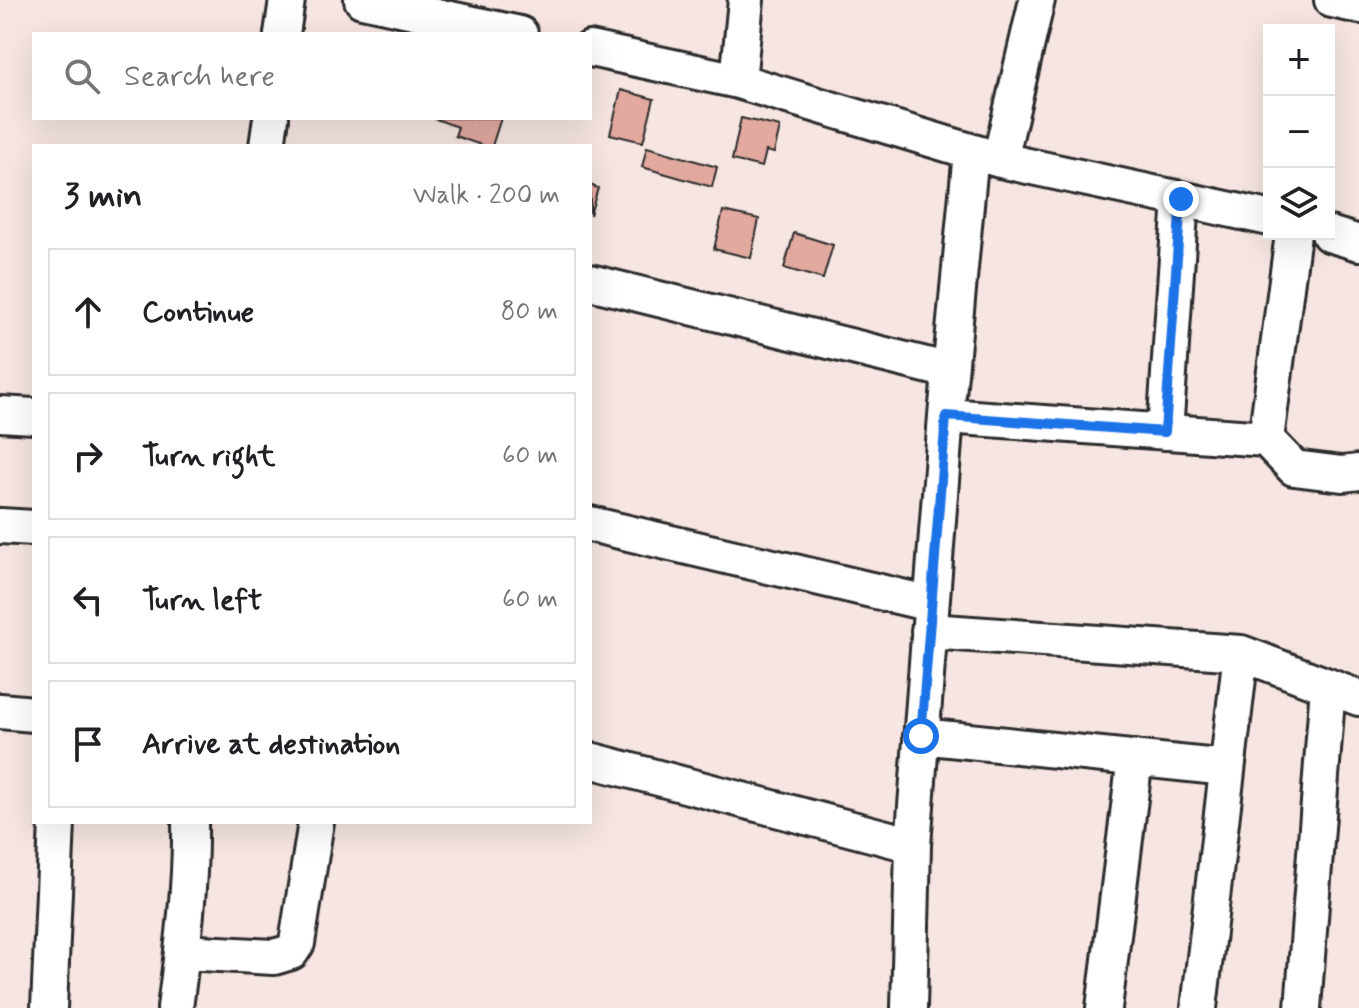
<!DOCTYPE html>
<meta charset="utf-8">
<style>
body{margin:0;font-family:Mynerve,sans-serif;background:#f2f2f2;color:#202124}
.controls{position:absolute;right:24px;top:24px;display:grid;overflow:hidden;border-radius:0px;box-shadow:0 8px 32px #0002}
.controls button{width:72px;height:72px;display:grid;place-items:center;padding:0;border:0;border-bottom:2px solid #e0e0e0;background:#fff;color:#202124;font:40px sans-serif}
.stop{position:absolute;width:24px;height:24px;margin:-18px;border:6px solid #1a73e8;border-radius:50%;background:#fff}
.stop.end{background:#1a73e8;border-color:#fff;box-shadow:0 2px 8px #0008}
.list{margin:0;padding:0;list-style:none}
h2{display:flex;justify-content:space-between;align-items:center;height:104px;margin:0;padding:0 32px;font-size:34px}
h2 small{font-size:26px;font-weight:400;color:#757577}
.list li{display:grid;grid-template-columns:52px 1fr auto;gap:24px;align-items:center;box-sizing:border-box;height:128px;margin:0 16px 16px;padding:0 16px;border:2px solid #e0e0e0;border-radius:0px}
.list b{display:block;font-size:30px;white-space:nowrap}
.list em{font-size:26px;font-style:normal;color:#757577}
.icon{flex:none;width:44px;height:44px;fill:none;stroke:currentColor;stroke-width:2;stroke-linecap:round;stroke-linejoin:round}
.map{position:relative;flex:none;width:1359px;height:1008px;overflow:hidden}
.search{position:absolute;background:#fff;box-shadow:0 8px 32px #0002;left:32px;top:32px;width:560px;height:88px;display:flex;align-items:center;gap:20px;box-sizing:border-box;padding:0 28px;border-radius:0px;color:#757577;font-size:30px}
.panel{position:absolute;background:#fff;box-shadow:0 8px 32px #0002;left:32px;top:144px;width:560px;height:680px;border-radius:0px}
.map>svg:first-child{display:block}
</style>
<div class="map">
<svg width="1359" height="1008" viewBox="0 0 1359 1008">
<rect width="100%" height="100%" fill="#f6e5e2"/>
<filter id="ink" filterUnits="userSpaceOnUse"><feTurbulence type="fractalNoise" baseFrequency=".0125" numOctaves="2"/><feDisplacementMap in="SourceGraphic" scale="16" xChannelSelector="R" yChannelSelector="G"/><feConvolveMatrix kernelMatrix="1 2 1 2 8 2 1 2 1" color-interpolation-filters="sRGB"/></filter>
<g filter="url(#ink)">
<path fill="#e2a99f" stroke="#2b2b2b" stroke-width="2" d="M621 90 654 99 643 142 610 134Z
M433 118H501L492 146H484L455 136 458 127Z
M741 118 780 127 774 153 766 151 762 167 732 160Z
M647 147 717 167 712 187 642 167Z
M590 185 598 188 590 215Z
M723 211 759 219 751 258 714 249Z
M794 233 833 245 823 279 784 268Z"/>
<g fill="none" stroke-linecap="round" stroke-linejoin="round">
<g stroke="#2b2b2b" stroke-width="40">
<path id="minor" d="M362 0 520 34
M1332 0 1359 6
M282 34 287 0
M590 49 738 81 1000 160 1269 218
M738 81 746 0
M267 146 271 118
M1000 160 1037 0
M1329 234 1359 243
M590 282 950 371
M0 414 34 416
M946 416 1266 439 1294 468 1342 474 1359 472
M1165 432 1181 199
M1266 439 1293 234
M590 524 931 604
M0 526 34 528
M929 631 1241 653 1359 698
M0 711 34 714
M921 736 1227 768
M590 760 913 845
M183 952 274 957 291 952 297 943 316 822
M49 1008 57 822
M175 1008C183 946 191 884 190 822
M909 1008 913 845 946 416 971 152
M1104 1008 1135 758
M1199 1008 1241 653
M1303 1008 1328 686"/>
</g>
<use href="#minor" stroke="#fff" stroke-width="34"/>
</g>
</g>
<g fill="none" stroke-linecap="round" stroke-linejoin="round" filter="url(#ink)">
<path stroke="#1a73e8" stroke-width="10" d="M921 736 946 416 1165 432 1181 199"/>
</g>
</svg>
<div class="controls">
<button>+</button>
<button>−</button>
<button><svg class="icon" aria-label="layers" viewBox="0 0 24 24"><path d="M12 4l9 5-9 5-9-5zM3 14l9 5 9-5"/></svg></button>
</div>
<div class="stop" style="left:921px;top:736px"></div>
<div class="stop end" style="left:1181px;top:199px"></div>
<div class="search"><svg class="icon" aria-label="search" viewBox="0 0 24 24"><circle cx="10" cy="10" r="6"/><path d="M15 15l6 6"/></svg>Search here</div>
<section class="panel">
<h2>3 min<small>Walk · 200 m</small></h2>
<ul class="list">
<li><svg class="icon" aria-label="ahead" viewBox="0 0 24 24"><path d="M12 20V5M6 11l6-6 6 6"/></svg><div><b>Continue</b></div><em>80 m</em></li>
<li><svg class="icon" aria-label="right" viewBox="0 0 24 24"><path d="M7 20v-9h11M14 6l5 5-5 5"/></svg><div><b>Turn right</b></div><em>60 m</em></li>
<li><svg class="icon" aria-label="left" viewBox="0 0 24 24"><path d="M17 20v-9H6M10 6l-5 5 5 5"/></svg><div><b>Turn left</b></div><em>60 m</em></li>
<li><svg class="icon" aria-label="arrive" viewBox="0 0 24 24"><path d="M6 21V4h12l-3 4 3 4H6"/></svg><div><b>Arrive at destination</b></div></li>
</ul>
</section>
</div>
